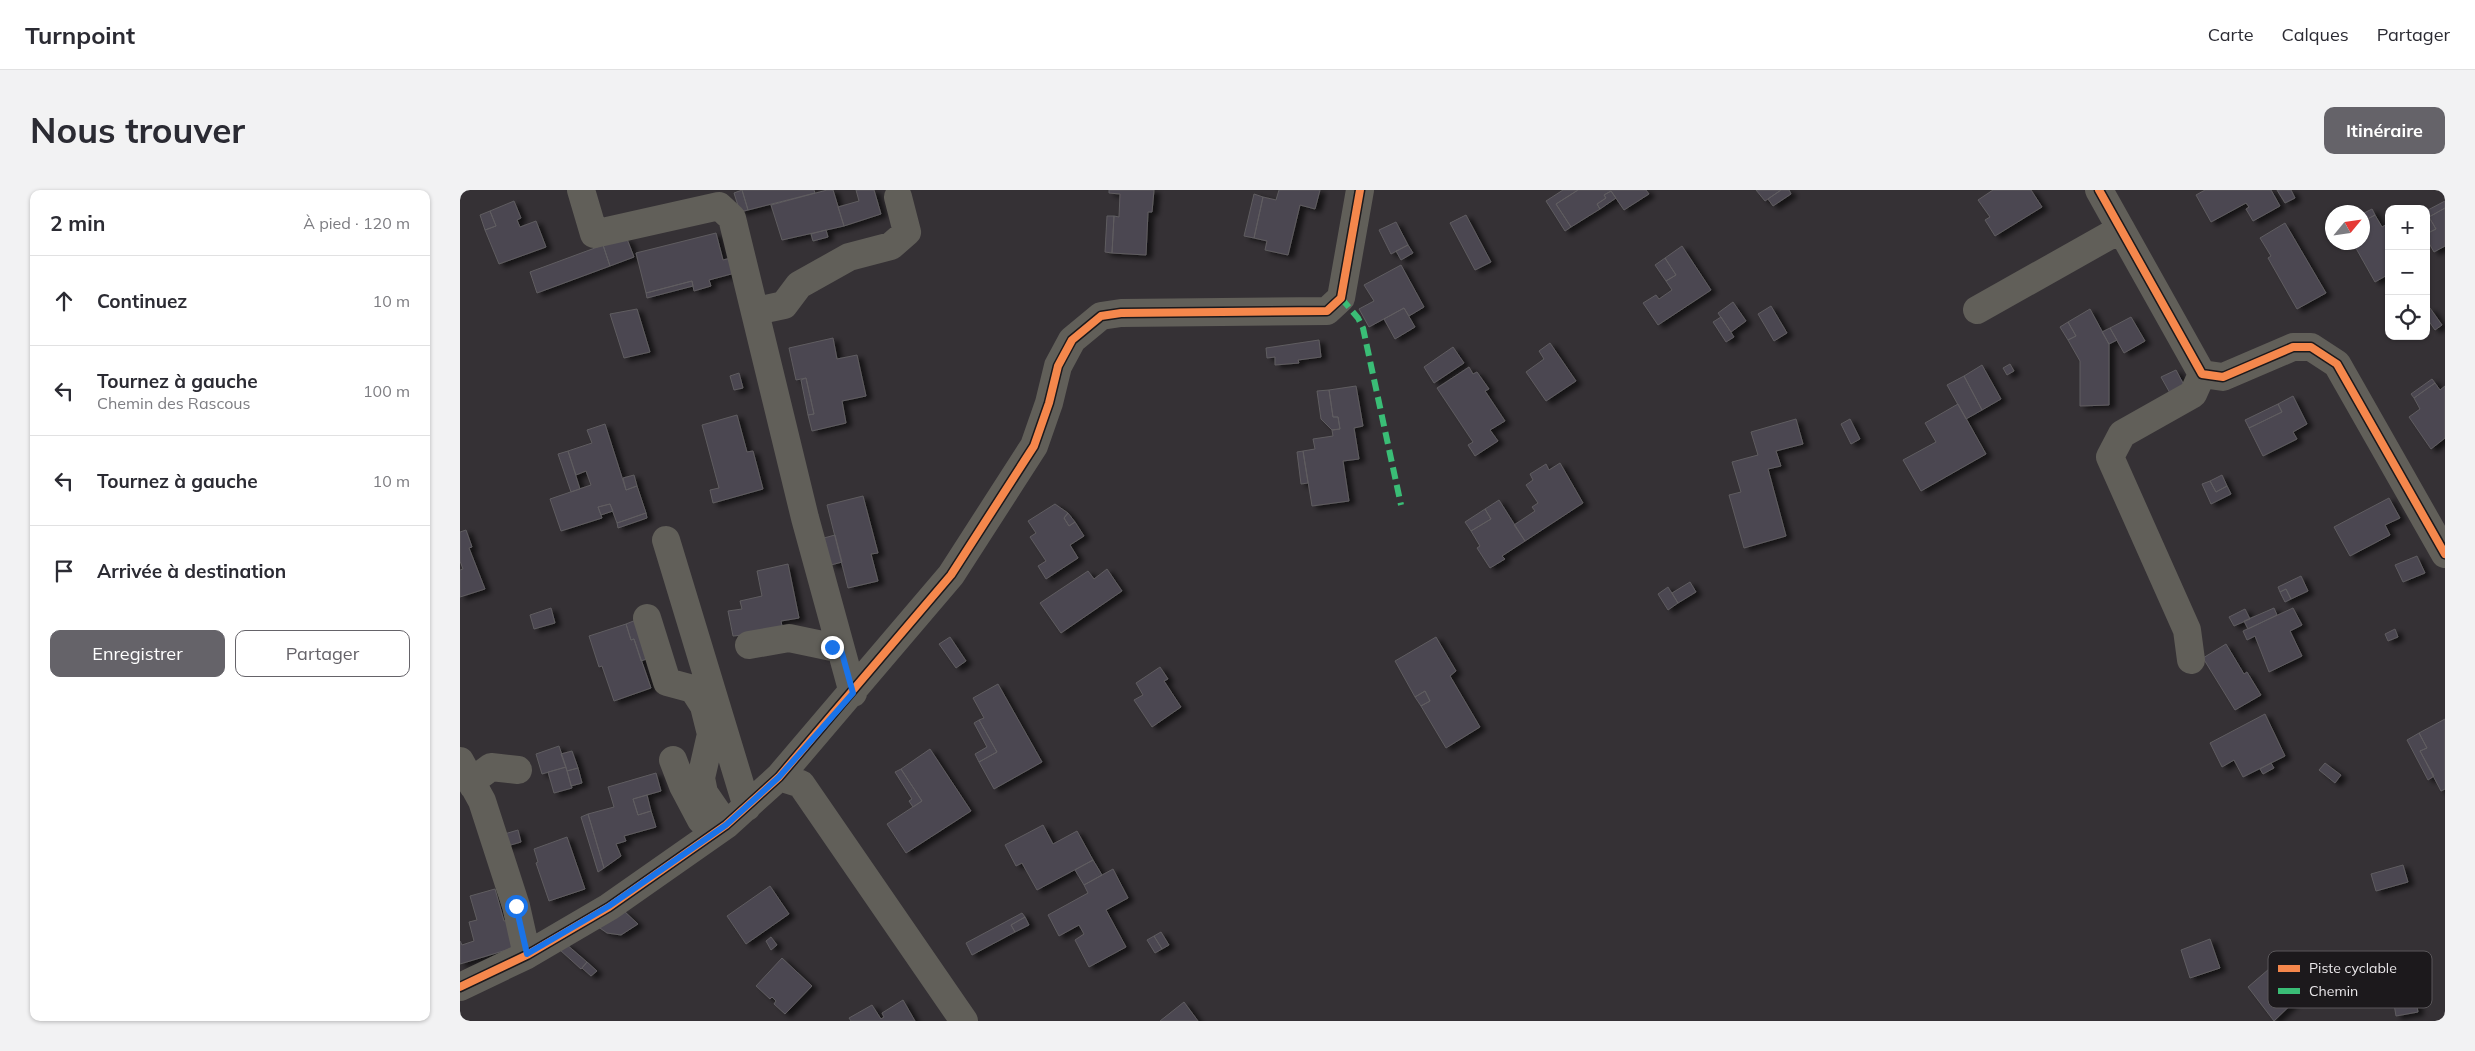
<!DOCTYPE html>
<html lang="fr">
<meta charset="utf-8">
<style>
body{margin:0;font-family:Mulish,sans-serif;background:#f2f2f3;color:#2b2b33}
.controls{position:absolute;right:15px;top:15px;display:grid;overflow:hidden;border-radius:10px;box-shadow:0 1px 4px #0004}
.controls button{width:45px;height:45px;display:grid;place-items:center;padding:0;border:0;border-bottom:1px solid #e1e1e2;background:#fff;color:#2b2b33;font:25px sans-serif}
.compass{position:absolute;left:1865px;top:15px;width:45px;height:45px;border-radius:50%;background:#fff;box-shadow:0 1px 4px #0004;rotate:61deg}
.stop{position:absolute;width:15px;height:15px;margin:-11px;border:4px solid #1a73e8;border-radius:50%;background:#fff}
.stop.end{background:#1a73e8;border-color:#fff;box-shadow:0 1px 5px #0008}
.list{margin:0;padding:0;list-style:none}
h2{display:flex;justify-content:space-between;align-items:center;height:65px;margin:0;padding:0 20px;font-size:21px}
h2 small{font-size:16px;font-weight:400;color:#7c7c81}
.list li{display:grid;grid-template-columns:32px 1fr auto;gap:15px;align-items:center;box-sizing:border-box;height:90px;padding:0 20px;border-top:1px solid #e1e1e2}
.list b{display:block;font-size:19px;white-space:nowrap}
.list p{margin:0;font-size:16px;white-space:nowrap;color:#7c7c81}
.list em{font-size:16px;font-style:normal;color:#7c7c81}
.actions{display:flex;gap:10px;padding:15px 20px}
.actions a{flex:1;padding:11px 0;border:1px solid #656369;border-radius:10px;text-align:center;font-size:18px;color:#656369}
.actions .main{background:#656369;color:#fff}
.icon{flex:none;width:28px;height:28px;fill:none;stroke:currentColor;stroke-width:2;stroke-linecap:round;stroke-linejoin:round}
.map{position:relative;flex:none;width:1985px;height:831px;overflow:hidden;border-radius:10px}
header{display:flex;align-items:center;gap:30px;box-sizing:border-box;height:70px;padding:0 25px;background:#fff;border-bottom:1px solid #e1e1e2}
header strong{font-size:24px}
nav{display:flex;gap:28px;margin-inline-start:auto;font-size:18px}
.intro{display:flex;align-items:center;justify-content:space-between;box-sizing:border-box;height:120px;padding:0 30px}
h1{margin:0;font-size:35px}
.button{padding:12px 22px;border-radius:10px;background:#656369;color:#fff;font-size:18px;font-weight:700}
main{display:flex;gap:30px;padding:0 30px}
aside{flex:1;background:#fff;border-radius:10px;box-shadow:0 1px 4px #0004}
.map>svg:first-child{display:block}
</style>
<header>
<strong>Turnpoint</strong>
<nav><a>Carte</a><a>Calques</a><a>Partager</a></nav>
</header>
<div class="intro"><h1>Nous trouver</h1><a class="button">Itinéraire</a></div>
<main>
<aside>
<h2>2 min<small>À pied · 120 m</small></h2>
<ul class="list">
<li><svg class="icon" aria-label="ahead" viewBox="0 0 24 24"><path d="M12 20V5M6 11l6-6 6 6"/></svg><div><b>Continuez</b></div><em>10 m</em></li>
<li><svg class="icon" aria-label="left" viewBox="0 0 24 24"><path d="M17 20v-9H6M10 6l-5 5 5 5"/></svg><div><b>Tournez à gauche</b><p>Chemin des Rascous</p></div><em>100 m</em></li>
<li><svg class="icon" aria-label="left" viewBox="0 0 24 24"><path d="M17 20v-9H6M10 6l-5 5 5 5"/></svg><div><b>Tournez à gauche</b></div><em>10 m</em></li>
<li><svg class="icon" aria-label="arrive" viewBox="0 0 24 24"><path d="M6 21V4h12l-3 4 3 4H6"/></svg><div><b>Arrivée à destination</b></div></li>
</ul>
<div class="actions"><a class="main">Enregistrer</a><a>Partager</a></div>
</aside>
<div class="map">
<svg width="1985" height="831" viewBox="0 0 1985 831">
<defs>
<filter id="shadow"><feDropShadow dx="5.5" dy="3" stdDeviation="2.5" flood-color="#0009"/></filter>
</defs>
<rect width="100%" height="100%" fill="#353135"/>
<path fill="#4c4651" stroke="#5f5d60" filter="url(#shadow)" d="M282 0H354L355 3 288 20Z
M282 0 288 20 280 22 274 3Z
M367 0H373L384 36 322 50 311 15Z
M396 0H414L421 24 384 36 378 17 399 11Z
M649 0H694L692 22H688L686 65 652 63 654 26 659 27 660 4 649 3Z
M819 0H860L855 19 840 15 828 65 805 60 807 51 794 48 803 7 816 10Z
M1103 0H1118L1096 14 1111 37 1105 41 1086 11Z
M1118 0H1186L1189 4 1164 20 1151 1 1144 5 1146 8 1137 14 1140 19 1111 37 1096 14Z
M1296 0H1321L1305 11Z
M1321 0H1329L1331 4 1313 16 1308 9Z
M1533 0H1571L1582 17 1535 46 1525 30 1530 27 1518 10Z
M1745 0H1811L1820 16 1793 31 1786 19 1789 17 1786 13 1751 32 1736 5Z
M1817 0H1831L1835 8 1825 13Z
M1151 1 1156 8 1140 19 1137 14 1146 8 1144 5Z
M794 4 803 7 794 48 784 46Z
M54 11 61 28 57 30 60 37 76 31 86 57 39 74 25 40 36 36 30 21Z
M1985 11V18L1969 27 1976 39 1966 44V21Z
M1985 18V56L1974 62 1966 48V44L1976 39 1969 27Z
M1912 19 1915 25 1902 32V24Z
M30 21 36 36 25 40 20 25Z
M1006 25 1031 72 1015 80 990 33Z
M1915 25 1922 37 1929 33V84L1915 92 1893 53 1902 52V32Z
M647 26H654L652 63 645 62Z
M936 32 948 55 931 64 919 40Z
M1825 33 1866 103 1837 119 1808 68 1811 66 1800 48Z
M366 40 368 47 353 51 351 44Z
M256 43 263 70 271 68 275 83 249 90 251 96 234 101 232 91 186 103 176 63Z
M167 49 174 67 150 76 143 55Z
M143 55 150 76 77 103 70 82Z
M948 55 953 63 941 70 936 61Z
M1222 56 1251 100 1198 135 1183 113 1196 105 1199 109 1212 100 1206 91 1216 85 1205 68Z
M1205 68 1216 85 1206 91 1195 75Z
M941 75 964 117 949 126 944 118 909 137 899 119 914 111 904 95Z
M232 91 233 96 187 108 186 103Z
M1273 112 1286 131 1271 142 1258 123Z
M1311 116 1327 143 1314 151 1298 124Z
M944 118 955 137 935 149 924 129Z
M1970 118 1982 135 1975 140 1966 127V121Z
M177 119 190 162 164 168 150 124Z
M1630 119 1649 154V215L1620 216V171L1608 150 1616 146 1608 132Z
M1261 127 1274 147 1266 152 1253 132Z
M1671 127 1685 151 1664 163 1650 138Z
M1608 132 1616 146 1608 150 1600 137Z
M1650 138 1657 150 1649 154 1642 142Z
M373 148 377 169 397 165 406 206 382 211 386 233 352 241 348 225 354 224 346 188 336 190 329 158Z
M859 150 861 167 838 170 839 173 815 175V167L807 168 806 158Z
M1090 153 1116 191 1086 211 1066 182 1084 169 1079 161Z
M993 157 1004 173 974 193 964 177Z
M1550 174 1554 181 1547 185 1543 178Z
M1522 175 1541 209 1522 220 1504 186Z
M1009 177 1013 184 1017 182 1029 199 1025 201 1045 231 1030 240 1038 251 1015 266 1008 255 1013 252 977 198Z
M1716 180 1724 195 1710 203 1701 187Z
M279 183 283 198 274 200 270 186Z
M1504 186 1522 220 1506 229 1487 195Z
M346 188 354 224 348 225 341 190Z
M1972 189 1975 193 1954 208 1951 204Z
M1975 193 1980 200 1985 196V248L1971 259 1949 227 1960 219 1954 208Z
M896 196 903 236 894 238 899 269 883 271 889 311 852 316 843 261 855 259 853 249 873 246 872 240 880 239 878 227H873L869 200Z
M869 200 873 227H878L880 239 872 240 861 229 857 201Z
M1833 206 1847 234 1833 242 1837 249 1803 266 1789 238 1822 222 1818 214Z
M1498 214 1526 264 1461 301 1443 270 1476 252 1465 233Z
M1818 214 1822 222 1789 238 1785 230Z
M277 225 287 262 293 261 303 299 253 313 250 300 259 298 242 235Z
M1336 229 1343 254 1316 261 1321 276 1308 279 1326 346 1284 358 1269 305 1281 302 1272 272 1298 265 1291 242Z
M1390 229 1400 249 1391 254 1381 234Z
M145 234 166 300 177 296 186 323 157 333 150 314 138 317 142 328 101 341 90 309 131 295 126 281 116 285 108 261 132 253 127 240Z
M108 261 120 299 111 302 98 264Z
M843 261 848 293 841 294 837 262Z
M1100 273 1123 313 1065 351 1054 335 1075 321 1072 317 1078 313 1066 295 1073 290 1070 284 1086 274 1089 280Z
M174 285 177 296 166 300 163 288Z
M1762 285 1767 296 1756 302 1750 291Z
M1750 291 1756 302 1767 296 1771 304 1751 314 1742 294Z
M403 306 418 363 411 364 418 391 388 398 367 315Z
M1929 308 1940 328 1925 335 1930 345 1890 366 1874 337Z
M1039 310 1065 351 1042 366 1045 369 1030 378 1017 358 1020 356 1011 341 1031 329 1025 319Z
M150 314 153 321 141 325 138 317Z
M595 314 608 323 604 328 609 336 615 332 624 346 610 355 618 368 586 389 578 376 586 371 570 347 576 343 568 331Z
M1025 319 1031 329 1011 341 1005 332Z
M186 323 187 328 158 338 157 333Z
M608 323 615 332 609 336 604 328Z
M6 340 12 357 9 358 25 399 0 407V380L3 379 0 371V342Z
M375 345 382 372 371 375 364 348Z
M1957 366 1965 383 1943 392 1935 375Z
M328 374 339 428 321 431 323 441 273 446 268 421 282 419 280 411 302 406 297 381Z
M647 379 662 401 601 443 580 413 628 381 634 389Z
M1841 386 1848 401 1831 409 1826 399 1820 402 1818 397Z
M1230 392 1236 402 1218 413 1212 403Z
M1208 397 1218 413 1208 420 1198 404Z
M1826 399 1831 409 1825 412 1820 402Z
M91 418 95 433 74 439 70 425Z
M1814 418 1817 425 1788 439 1784 431Z
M1833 418 1842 435 1830 441 1842 466 1809 482 1795 446 1787 450 1783 441Z
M1785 419 1790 429 1774 436 1769 427Z
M176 430 189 468 181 471 174 449 171 450 166 434Z
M166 434 171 450 174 449 191 498 154 511 142 476 139 477 129 446Z
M1935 439 1938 447 1928 451 1925 444Z
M490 447 506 471 496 478 479 454Z
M976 447 996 481 990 486 1020 537 986 558 961 516 970 511 965 501 955 507 935 471Z
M1766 454 1784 484 1787 482 1801 505 1775 520 1743 468Z
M700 477 708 489 704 491 721 517 692 537 674 510 683 505 676 493Z
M538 494 582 572 534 599 519 572 537 562 519 530 524 528 513 508Z
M965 501 970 511 961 516 955 507Z
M1805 524 1825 566 1783 587 1774 570 1762 577 1750 553Z
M1985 529V599L1981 601 1960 561 1967 558 1959 543Z
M519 530 537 562 519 572 515 564 527 557 514 533Z
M1959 543 1967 558 1960 561 1974 586 1968 590 1947 550Z
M99 556 106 577 82 584 76 564Z
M470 559 511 621 446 663 427 634 462 611 441 579Z
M112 561 118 578 107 581 101 564Z
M1811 573 1814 578 1803 584 1800 579Z
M1865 573 1881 585 1875 593 1859 580Z
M106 577 112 598 94 603 88 582Z
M118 578 122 593 111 596 107 581Z
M441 579 462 611 453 617 449 611 452 609 435 582Z
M196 583 201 601 173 609 178 625 191 621 196 637 164 646 166 651 156 654 161 666 144 678 128 624 154 617 148 597Z
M187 605 191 621 178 625 173 609Z
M128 624 144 678 138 682 121 627Z
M583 635 593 654 617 641 633 670 577 700 562 673 556 676 545 655Z
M58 640 61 652 44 657 41 645Z
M107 647 125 699 89 711 76 673 78 672 74 659Z
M633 670 642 685 624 695 615 680Z
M1943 675 1948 692 1916 701 1911 684Z
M653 679 668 708 646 720 666 757 629 777 615 750 624 744 619 735 599 746 588 725 628 703 624 695Z
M310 696 329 724 286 754 267 726Z
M35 699 44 731 51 729 53 758 0 774V751L2 755 14 751 9 732 17 730 10 706Z
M164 721 178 734 161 745 147 743 137 736Z
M562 723 565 727 551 735 555 742 512 765 506 753Z
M565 727 569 735 555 742 551 735Z
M701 742 709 755 702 759 694 746Z
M694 746 702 759 695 763 687 750Z
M311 747 317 755 311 760 306 751Z
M1750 749 1760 778 1730 788 1721 760Z
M106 754 127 772 121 779 100 760Z
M322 768 352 796 325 824 314 814 316 811 312 807 310 809 296 796Z
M127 772 137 781 131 786 122 778Z
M1816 773 1842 804 1814 831 1788 797Z
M1955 805 1958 822 1936 826 1933 808Z
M443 810 455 831H391L389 828 412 815 421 829 424 827 422 823Z
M724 812 738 831H700Z"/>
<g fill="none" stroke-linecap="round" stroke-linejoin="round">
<path stroke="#615f59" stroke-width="28" d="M121 0 134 44 259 16 272 28 345 328 393 503
M1639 0 1742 184
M1517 120 1661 39
M296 121 324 115 339 95 389 67 431 56 447 42 438 7
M1742 184 1763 187 1833 157H1851L1877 174 1985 364
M206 350 287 617
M187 428 207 492 233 499 244 516 251 544 241 588 244 603 266 635
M289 455 329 448 372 457 380 456
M1731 470 1727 440 1650 267 1662 244 1733 204 1742 184
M213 570 223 596 241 630
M0 571 22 611 56 716 67 765
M319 587 341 594 504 831
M13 596 19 586 31 577 58 580
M0 797 67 765 149 717 266 635 319 587 491 385 574 256 589 213 598 176 612 150 641 126 661 123 867 121 881 108 900 0"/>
<path stroke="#3abd76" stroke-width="6" stroke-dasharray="12 6" stroke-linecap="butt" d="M881 108 898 128 903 138 941 315"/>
<g stroke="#1c191c" stroke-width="11">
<path id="cycleway" d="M1639 0 1742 184 1763 187 1833 157H1851L1877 174 1985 364
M0 797 67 765 149 717 266 635 319 587 491 385 574 256 589 213 598 176 612 150 641 126 661 123 867 121 881 108 900 0"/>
</g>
<use href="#cycleway" stroke="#f5874c" stroke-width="8"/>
</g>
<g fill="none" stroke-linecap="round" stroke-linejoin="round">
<path stroke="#1a73e8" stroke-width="6" d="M56 716 67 764 149 716 266 635 319 587 393 503 380 456 372 457"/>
</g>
<rect x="1808" y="761" width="164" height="57" rx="8" fill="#1c191c" stroke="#5a575a" stroke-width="1"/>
<rect x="1818" y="775" width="22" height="7" fill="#f5874c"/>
<rect x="1818" y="798" width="22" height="6" fill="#3abd76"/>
<g font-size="14" fill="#ebe8eb">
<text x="1849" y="783">Piste cyclable</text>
<text x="1849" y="806">Chemin</text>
</g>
</svg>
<div class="controls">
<button>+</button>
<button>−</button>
<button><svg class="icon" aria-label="locate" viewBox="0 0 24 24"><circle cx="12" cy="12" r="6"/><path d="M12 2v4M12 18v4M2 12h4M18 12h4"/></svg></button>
</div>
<svg class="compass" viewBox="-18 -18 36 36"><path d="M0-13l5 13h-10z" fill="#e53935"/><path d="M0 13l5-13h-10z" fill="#7c7c81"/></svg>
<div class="stop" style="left:56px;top:716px"></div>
<div class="stop end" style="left:372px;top:457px"></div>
</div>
</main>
